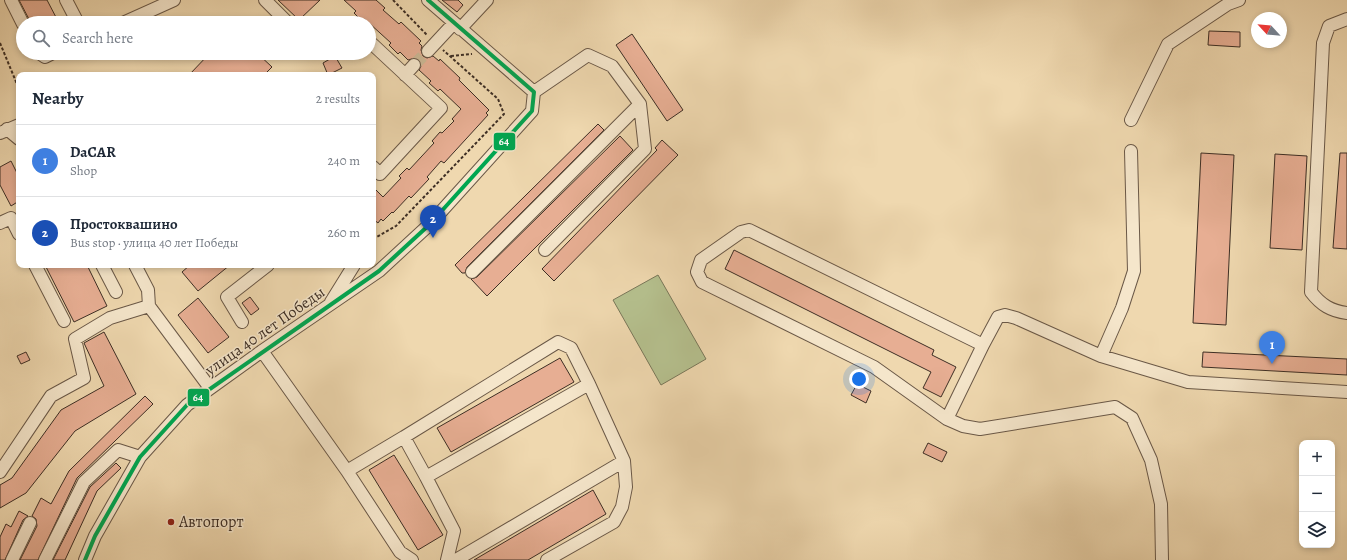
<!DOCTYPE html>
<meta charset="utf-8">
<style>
body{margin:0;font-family:Alegreya,serif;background:#f6f6f7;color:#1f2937}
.controls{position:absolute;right:12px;bottom:12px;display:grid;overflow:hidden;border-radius:8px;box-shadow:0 2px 6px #0003}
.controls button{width:36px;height:36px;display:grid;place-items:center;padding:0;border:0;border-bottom:1px solid #e0e1e3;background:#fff;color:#1f2937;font:20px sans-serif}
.compass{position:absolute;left:1251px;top:12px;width:36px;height:36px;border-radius:50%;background:#fff;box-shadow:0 2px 6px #0003;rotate:296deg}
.you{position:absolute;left:859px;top:379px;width:14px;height:14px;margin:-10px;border:3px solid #fff;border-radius:50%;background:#1a73e8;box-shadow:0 0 0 6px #1a73e833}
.badge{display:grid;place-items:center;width:26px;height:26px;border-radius:50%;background:#0b8043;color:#fff;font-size:13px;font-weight:700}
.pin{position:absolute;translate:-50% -33px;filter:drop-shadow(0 1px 2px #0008)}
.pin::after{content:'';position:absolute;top:21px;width:14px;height:12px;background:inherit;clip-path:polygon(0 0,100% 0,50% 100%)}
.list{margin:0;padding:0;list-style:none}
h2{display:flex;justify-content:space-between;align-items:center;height:52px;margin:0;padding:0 16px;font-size:17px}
h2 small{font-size:13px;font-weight:400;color:#747a83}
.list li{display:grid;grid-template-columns:26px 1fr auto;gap:12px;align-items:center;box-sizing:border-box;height:72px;padding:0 16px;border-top:1px solid #e0e1e3}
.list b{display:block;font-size:15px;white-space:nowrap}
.list p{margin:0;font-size:13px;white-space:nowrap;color:#747a83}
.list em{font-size:13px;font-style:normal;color:#747a83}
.icon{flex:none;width:22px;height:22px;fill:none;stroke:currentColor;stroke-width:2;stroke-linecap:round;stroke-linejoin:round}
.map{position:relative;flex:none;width:1347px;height:560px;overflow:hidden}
.search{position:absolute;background:#fff;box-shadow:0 2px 6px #0003;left:16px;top:16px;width:360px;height:44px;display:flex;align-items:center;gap:10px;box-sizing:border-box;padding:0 14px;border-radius:22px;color:#747a83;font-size:15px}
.panel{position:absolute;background:#fff;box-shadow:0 2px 6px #0003;left:16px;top:72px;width:360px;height:196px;border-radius:8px}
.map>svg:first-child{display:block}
</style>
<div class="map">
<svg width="1347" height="560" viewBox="0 0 1347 560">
<rect width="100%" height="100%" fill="#efd8af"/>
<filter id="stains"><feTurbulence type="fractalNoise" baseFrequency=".005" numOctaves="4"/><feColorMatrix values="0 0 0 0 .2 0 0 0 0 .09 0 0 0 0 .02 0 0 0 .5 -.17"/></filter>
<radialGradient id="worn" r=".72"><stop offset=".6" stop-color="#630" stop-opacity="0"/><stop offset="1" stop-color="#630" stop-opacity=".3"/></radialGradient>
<path fill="#b5c08e" stroke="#797759" d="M658 275 706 359 661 385 613 300Z"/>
<path fill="#e7ae93" stroke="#3d2e24" d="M19 0H47L59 23H31Z
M278 0H320L299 20Z
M344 0H376L385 8 383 10 399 24 401 22 421 41 419 43 422 46 421 50 423 56 427 58 433 56 439 61 440 59 460 78 459 80 489 110 486 113 488 115 444 163 441 161 427 177 429 179 411 198 409 196 393 213 392 212 383 221 381 219 378 223 373 219V187L383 197 401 178 399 176 407 168 409 170 434 143 432 141 440 132 442 133 454 121 452 119 461 109 440 89 438 91 429 83 431 81 419 70 421 66 419 60 415 58 408 60 400 52 398 54 389 45 391 43 369 23 364 19 362 21 354 13 356 11Z
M442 0H458L463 5 457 12Z
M1209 31 1240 32V47L1208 45Z
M632 34 683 110 667 121 616 45Z
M210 53H257L272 67 264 75H189Z
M335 56 342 68 328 75 323 63Z
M598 124 604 130 467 267 465 273H462L455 265Z
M620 136 633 150 487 296 471 279 477 277Z
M662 140 678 155 554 281 542 269 657 150 655 148Z
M1201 153 1234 155 1226 325 1193 323Z
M1340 153H1347V249L1333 248Z
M1275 154 1307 156 1302 250 1270 248Z
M11 161 19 177V201L11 206 0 185V167Z
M734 250 934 350 932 355 956 367 941 397 923 388 931 372 725 269Z
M45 265H87L107 306 74 322Z
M190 265H230L198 291 182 272Z
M250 297 259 309 251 315 242 303Z
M198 298 229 337 208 353 178 315Z
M104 332 136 394 75 431 26 493 0 508V485L12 478 61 410 104 386 84 343Z
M26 352 30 360 21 364 17 356Z
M1203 352 1347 359V375L1202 367Z
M560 358 574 382 451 452 437 428Z
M857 384 871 391 866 403 851 395Z
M145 396 153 404 77 478 38 560H20L37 526 36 519 32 516 41 498 51 504 69 471Z
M928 443 947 452 942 462 923 453Z
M394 455 443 535 418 550 369 470Z
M116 463 121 468 97 491 65 560H53L90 487Z
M593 490 606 514 528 560H474Z
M19 511 28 516 23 520 5 560H0V537L6 524 11 527Z"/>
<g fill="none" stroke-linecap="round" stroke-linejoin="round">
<path stroke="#cbb693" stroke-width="12" stroke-dasharray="12 6" stroke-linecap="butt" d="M414 65 428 51"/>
<g stroke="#6a5847" stroke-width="14">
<path id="minor" d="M11 0 23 24
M66 0 78 23
M265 0 288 23
M1347 19 1329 26 1323 43 1311 292C1321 305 1331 311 1347 313
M123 23 174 0
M350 23H351
M460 29 487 0
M369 41 441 108 380 174 373 167
M428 51 454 23
M39 53 45 57 53 53
M405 75 414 65
M534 92 588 55 612 66 640 104 645 149 545 250
M1131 120 1168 44 1228 4 1239 0
M7 129 19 139
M0 133 19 125
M1131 151 1134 271 1122 308 1101 356 1188 382 1347 392
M0 223 11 218 19 234
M35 265 64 321
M102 265 116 292
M135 265 148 290 149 306 210 388
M472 272 640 104
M331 302 354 265
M242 322 227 297 268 265
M983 345 998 317 1005 315 1016 318 1101 356
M262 351 347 471 400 552 412 560
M947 419 983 345 749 230 741 232 701 260 697 272 702 282 874 367 947 419 963 426 980 429 1115 407 1132 418 1151 460 1161 504 1162 560
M404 437 558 342 571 348 589 384
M347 471 404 437 426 477
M0 472 51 396 84 378 75 339 110 318 149 306
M12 560 30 523
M45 560 84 482 118 450 140 457
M85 560 95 536 140 457 187 405 262 351 379 271 429 225 532 111 534 92 428 0
M447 560 454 531 426 477 589 384 624 461 456 560
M547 560 614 522 622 507 626 487 624 461"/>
</g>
<path stroke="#3d2e24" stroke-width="2" stroke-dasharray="3 2" stroke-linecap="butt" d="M393 0 427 35
M0 43 19 89
M451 56 472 54
M373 239 396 226 504 114 498 99 443 50"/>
<use href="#minor" stroke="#f5e6cb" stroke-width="12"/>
<g stroke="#f5e6cb" stroke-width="7">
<path id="bus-1" d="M85 560 95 536 140 457 187 405 379 271 429 225 532 111 534 92 428 0"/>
</g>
<use href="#bus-1" stroke="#00a651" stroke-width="4"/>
</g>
<circle fill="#8f2418" stroke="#f5e6cb" stroke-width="1.5" cx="171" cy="522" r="4"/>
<g text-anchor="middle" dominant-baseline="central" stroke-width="3" stroke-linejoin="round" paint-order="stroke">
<g font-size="16" fill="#3d2e24" stroke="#f5e6cb">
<text transform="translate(265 331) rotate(-35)">улица 40 лет Победы</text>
</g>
<g font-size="16" fill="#3d2e24" stroke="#f5e6cb" text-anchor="start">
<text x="179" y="522">Автопорт</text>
</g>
</g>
<g stroke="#f5e6cb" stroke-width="1.5">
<rect x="493" y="132" width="23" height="19" rx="4" fill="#00a651"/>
<rect x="187" y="388" width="23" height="19" rx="4" fill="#00a651"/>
</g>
<g font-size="11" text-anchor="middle" font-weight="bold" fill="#fff">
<text x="504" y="145">64</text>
<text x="198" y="401">64</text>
</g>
<rect width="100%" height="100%" filter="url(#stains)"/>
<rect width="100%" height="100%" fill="url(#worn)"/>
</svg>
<div class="controls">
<button>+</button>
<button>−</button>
<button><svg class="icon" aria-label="layers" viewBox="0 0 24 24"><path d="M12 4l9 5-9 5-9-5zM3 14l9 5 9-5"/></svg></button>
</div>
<svg class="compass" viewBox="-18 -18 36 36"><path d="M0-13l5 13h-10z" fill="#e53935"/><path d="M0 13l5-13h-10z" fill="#747a83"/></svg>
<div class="you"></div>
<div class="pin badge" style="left:1272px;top:364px;background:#3f7fe0">1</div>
<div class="pin badge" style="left:433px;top:238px;background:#1a4fb4">2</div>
<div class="search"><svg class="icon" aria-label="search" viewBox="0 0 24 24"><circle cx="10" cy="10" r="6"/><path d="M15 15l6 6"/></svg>Search here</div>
<section class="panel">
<h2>Nearby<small>2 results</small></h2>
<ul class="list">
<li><span class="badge" style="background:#3f7fe0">1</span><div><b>DaCAR</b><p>Shop</p></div><em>240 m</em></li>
<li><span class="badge" style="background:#1a4fb4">2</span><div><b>Простоквашино</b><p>Bus stop · улица 40 лет Победы</p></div><em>260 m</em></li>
</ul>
</section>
</div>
